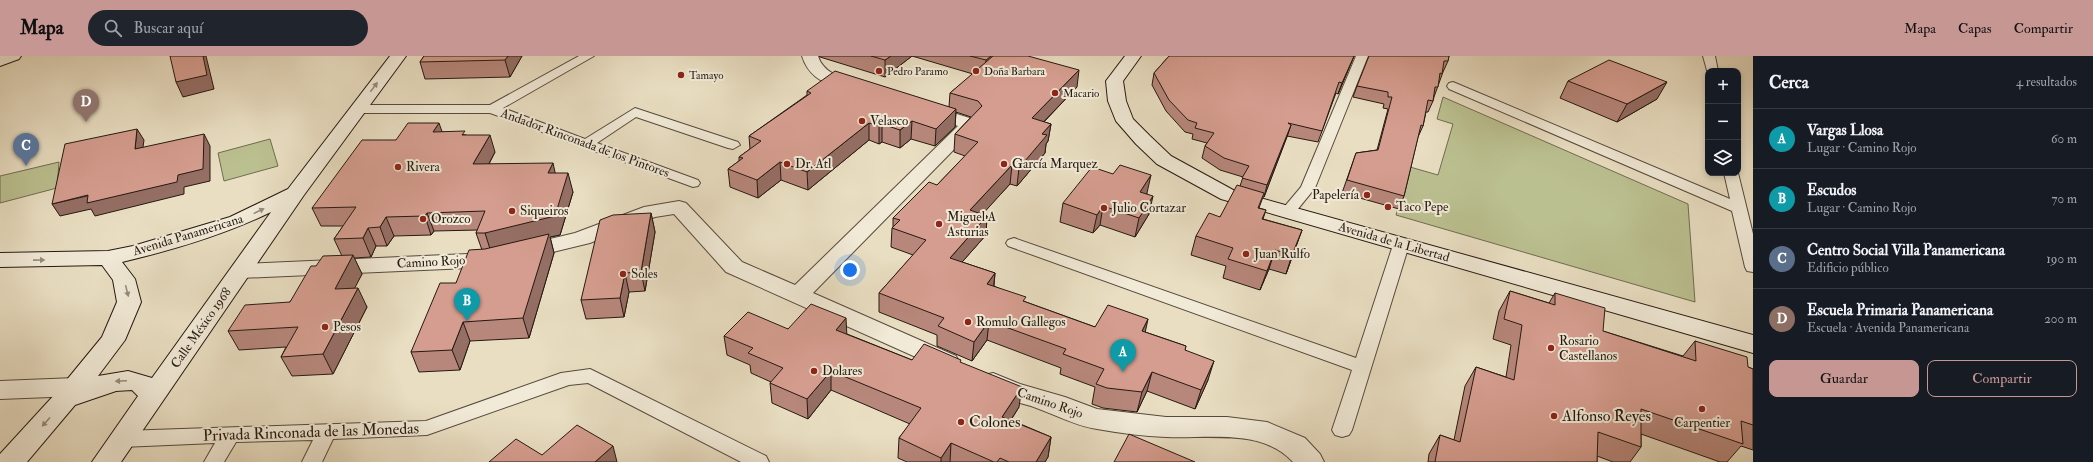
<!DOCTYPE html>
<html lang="es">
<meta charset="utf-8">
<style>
body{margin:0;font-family:"IM FELL Double Pica",serif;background:#20242c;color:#f1f3f6}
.controls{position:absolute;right:12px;top:12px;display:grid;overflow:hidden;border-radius:8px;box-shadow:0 2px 6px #0003}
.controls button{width:36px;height:36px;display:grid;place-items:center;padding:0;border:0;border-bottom:1px solid #363941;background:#171b24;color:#f1f3f6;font:20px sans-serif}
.you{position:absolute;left:850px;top:214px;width:14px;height:14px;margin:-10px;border:3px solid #fff;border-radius:50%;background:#1a73e8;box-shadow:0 0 0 6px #1a73e833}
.badge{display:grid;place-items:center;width:26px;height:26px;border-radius:50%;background:#c59692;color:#fff;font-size:13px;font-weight:700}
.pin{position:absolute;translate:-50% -33px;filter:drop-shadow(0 1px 2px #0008)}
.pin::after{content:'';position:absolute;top:21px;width:14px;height:12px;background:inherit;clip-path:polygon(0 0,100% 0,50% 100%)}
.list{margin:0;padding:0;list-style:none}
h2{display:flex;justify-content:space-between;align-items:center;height:52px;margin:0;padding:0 16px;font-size:17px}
h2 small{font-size:13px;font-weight:400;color:#9ea1a6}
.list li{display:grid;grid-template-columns:26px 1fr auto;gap:12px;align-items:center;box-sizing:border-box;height:60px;padding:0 16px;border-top:1px solid #363941}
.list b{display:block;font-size:15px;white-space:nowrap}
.list p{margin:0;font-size:13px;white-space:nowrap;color:#9ea1a6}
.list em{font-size:13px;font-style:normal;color:#9ea1a6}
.actions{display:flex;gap:8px;padding:12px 16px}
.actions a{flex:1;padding:9px 0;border:1px solid #c59692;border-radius:8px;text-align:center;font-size:14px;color:#c59692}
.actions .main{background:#c59692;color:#111}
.icon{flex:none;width:22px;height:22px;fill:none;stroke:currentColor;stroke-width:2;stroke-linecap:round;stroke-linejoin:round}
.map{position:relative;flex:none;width:1753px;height:406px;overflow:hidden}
header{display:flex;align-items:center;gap:24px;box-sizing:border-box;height:56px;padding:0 20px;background:#c59692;color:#111}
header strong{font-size:19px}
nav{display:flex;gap:22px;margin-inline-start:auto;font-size:14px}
.search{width:280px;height:36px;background:#20242c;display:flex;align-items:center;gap:10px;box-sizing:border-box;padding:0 14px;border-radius:22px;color:#9ea1a6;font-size:15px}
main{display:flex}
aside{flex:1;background:#171b24}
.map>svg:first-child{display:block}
</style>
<header>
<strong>Mapa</strong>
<div class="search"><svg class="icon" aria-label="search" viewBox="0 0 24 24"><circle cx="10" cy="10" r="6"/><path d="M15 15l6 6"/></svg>Buscar aquí</div>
<nav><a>Mapa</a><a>Capas</a><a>Compartir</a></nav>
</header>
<main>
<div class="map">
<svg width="1753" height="406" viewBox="0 0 1753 406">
<rect width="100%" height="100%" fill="#e9dec2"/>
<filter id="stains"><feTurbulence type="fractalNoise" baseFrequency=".005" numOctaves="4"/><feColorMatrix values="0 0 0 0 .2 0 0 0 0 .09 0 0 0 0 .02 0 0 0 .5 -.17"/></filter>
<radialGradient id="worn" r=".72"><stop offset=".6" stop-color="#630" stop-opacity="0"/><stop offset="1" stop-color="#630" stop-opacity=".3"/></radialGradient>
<path fill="#bbc090" stroke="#706c50" d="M1443 41 1688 148 1695 246 1396 159 1410 111 1438 119 1453 68 1437 63Z
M270 83 278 110 224 125 218 97Z
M59 106 57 132 0 147V120Z"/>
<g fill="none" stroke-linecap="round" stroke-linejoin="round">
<g stroke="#564a3d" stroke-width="2">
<path id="lane" d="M579 0H594L503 52 585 83 635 52 738 86 740 89 733 93 728 92 636 61 597 87 698 124 700 127 698 130 693 131 490 57H357L351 53 357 49H490Z
M1356 0H1368L1315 132 1293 159H1283L1280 156 1301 131Z
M1703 0H1715L1718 15H1708V18Z
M1453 26 1730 143 1724 117H1738L1753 178V216L1747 215 1745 211 1732 155 1449 33 1447 30 1449 27Z
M1014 182 1356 302 1393 189 1395 186H1407L1409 189 1352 374 1349 379 1342 381 1335 379 1332 374 1352 314 1008 190 1006 187 1008 184Z
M590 313 766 400 769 406H741L588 327 569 329 427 379 333 383 322 406H302L313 384 236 386 224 406H204L215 387 122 391 115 388 112 383 115 378 122 375 426 365 561 317Z"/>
</g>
<g stroke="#564a3d" stroke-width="2">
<path id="street" d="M802 0H818C824 19 844 22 861 27L864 31 861 35C853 37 847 34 839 32 821 26 808 19 802 0Z
M928 49 976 64 979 68 813 237 956 300 959 306 956 312 947 315 726 216 674 158 655 161 590 187 491 211 241 222 233 220 230 215 233 210 241 208 491 197 575 177 644 151 679 145 686 147 742 206 795 229 958 70 922 58 919 54 922 50Z
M993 317 1020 328 1065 341 1097 353 1166 361H1227L1267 366 1305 382 1320 398 1324 406H1293C1262 372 1208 383 1166 381 1143 380 1119 377 1097 373 1075 370 1052 357 1031 350 1015 345 989 342 980 326L984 319Z
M76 322 85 324 89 331 85 338 76 340 0 343V325Z"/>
</g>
<g stroke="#251911" stroke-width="2">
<path id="secondary" d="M0 0H21L19 3 0 10Z
M390 0H406L304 139 121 406H92L138 340 132 334 116 335 75 349 27 406H0V398L56 337 102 281 117 246 113 224 102 209 0 211V197L108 195 133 190 230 161 288 133ZM271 156 152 322 128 315 98 320 125 284 141 246 135 223 122 206C173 194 224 179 271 156Z
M1125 0H1141L1123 25 1126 45 1133 63 1150 80 1171 100 1235 135 1753 279V297L1221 143 1157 108 1136 88 1116 65 1108 45 1106 25Z"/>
</g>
<use href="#lane" fill="#f1ead7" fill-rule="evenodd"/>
<use href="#street" fill="#f1ead7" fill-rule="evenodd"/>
<use href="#secondary" fill="#f1ead7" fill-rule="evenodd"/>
</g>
<path fill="#b7877b" stroke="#251911" d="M424 0H522L510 21 425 23 420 6Z
M819 0H1028L1077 31 1044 66 1051 68 1048 85 1046 88 1045 97 1017 130 1010 128 982 158 987 160 986 179 962 206 995 217 994 230 1026 246 1095 271 1145 276 1186 290 1185 294 1208 324 1195 353 1147 335 1137 356 1103 352 1092 348 1095 331 1060 318 1061 312 987 284 972 305 937 290V279L879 256V237L913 199 891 191 892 172 893 171V162L937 129 965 100 954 96 955 78 971 61 956 56 955 71 935 90 911 83 900 92 882 86 879 88 869 84 808 134 781 124 758 142 730 131 728 113 739 105V101L750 93 749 80 807 39V35L949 51 950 37 973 18 912 0 885 21 820 1Z
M1169 0H1354L1338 38 1336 37 1318 86 1287 80 1264 141H1263L1259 152 1266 154 1263 163 1302 174 1286 218 1269 213 1260 234 1223 222 1226 210 1191 199 1196 180 1220 161 1240 130 1243 121 1220 114 1202 102 1205 90 1207 87 1192 83 1193 78 1185 76 1166 55 1152 29 1154 17Z
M1449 0 1448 5 1443 16 1434 41 1433 45 1428 56H1426L1423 70 1418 81 1404 140 1399 153 1342 137 1356 97 1377 94 1388 53 1383 52 1384 48 1353 41 1357 30Z
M1568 25 1657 43 1617 66 1560 42Z
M442 76 466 79 495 96 489 108 555 117 573 136 560 179 550 181 554 197 529 282 470 285 460 314 419 316 411 296 456 227 482 194 476 177 478 174 434 175 431 179 394 180 387 190H376L371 201 354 202 362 218 354 232 367 251 333 318 292 320 281 301 286 291 239 294 228 275 290 246 316 210 342 200 334 183 343 170H321L312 152 396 84Z
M1147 137V138L1149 158 1135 181 1100 169 1093 177 1060 166 1063 147Z
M651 157 655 176 645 235 629 236 624 261 586 263 581 244Z
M1510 235 1549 247 1555 237 1603 275 1683 300 1695 285 1748 311 1753 313V394L1741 390 1727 406H1720L1641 378V391L1630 406H1613L1597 400V406H1428L1429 398 1440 379 1454 384 1465 330 1476 311 1506 321 1511 289 1493 283 1499 255Z
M788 273 847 278 912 304 961 307 1019 351 1011 364 1051 381 1048 401 1045 406H907L898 402 899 382 910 368 831 334 808 363 772 347 770 327 771 326 751 317 750 309 727 299 724 280Z"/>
<path fill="#956e64" stroke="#251911" d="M203 0H206L214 33 183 41 176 26Z
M508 0H522L510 21 505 4Z
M891 0H912L885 21V4Z
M991 0H1009L985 21 986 4Z
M1354 0 1338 38 1342 27Z
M1079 14 1077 31 1030 80 1032 62Z
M1667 26 1657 43 1617 66 1627 48Z
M956 53 955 71 935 90 936 73Z
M912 65 911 83 900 92V74Z
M439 67 445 84 433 76Z
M869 67V84L808 134 807 116Z
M882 68V86L879 88V70Z
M1051 68 1048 85 1046 88 1045 97 1017 130 1019 112 1042 78Z
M1291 69 1287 81 1264 141 1267 129Z
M137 73 144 84 141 105 135 93Z
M204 78 210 90V125L184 131V138L95 160 91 153 60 160 52 148 178 119Z
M490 79 495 96 479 126 473 108Z
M780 106 781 124 758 142 757 124Z
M553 107 557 125 548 117Z
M1012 109 1010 128 969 173 970 154Z
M568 117 573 136 560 179 550 181 554 197 529 282 523 262 491 196 485 177Z
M1151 119 1147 137 1136 154 1140 136Z
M1153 140 1149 158 1135 181 1139 162Z
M1103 150 1100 169 1093 177 1097 159Z
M427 157 434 175 431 179 425 160Z
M651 157 655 176 645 235 641 216Z
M987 160 986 179 949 221 950 202Z
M386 161 394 180 387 190 380 171Z
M368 172 376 190 371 201 363 182Z
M1302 174 1295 193 1286 218 1292 199Z
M1275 194 1269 213 1260 234 1267 215Z
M353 199 362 218 344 253 335 233Z
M625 217 629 236 624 261 620 242Z
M995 217 993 236 987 228Z
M358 232 367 251 333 318 323 298Z
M846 262 847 282 836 274Z
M1148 263 1144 282 1142 275Z
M989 265 987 284 972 305 974 286Z
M463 266 470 285 460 314 452 294Z
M1214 305 1208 324 1195 353 1201 334Z
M831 315V334L808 363 807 343Z
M1152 316 1147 335 1137 356 1142 336Z
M1022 331 1019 351 1000 381 1002 361Z
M1051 381 1048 401 1045 406H1036Z
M951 387 950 406H941V402Z
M613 390 617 406H595Z"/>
<path fill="#d59d8f" stroke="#251911" d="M170 0H203L207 19 176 26Z
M424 0H508L505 4 420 6Z
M871 0H891L885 4Z
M970 0H991L986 4Z
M993 0H1028L1079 14 1032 62 1051 68 1042 78 1047 79 1019 112 1012 109 970 154 987 160 950 202 995 217 987 228 1026 241 1023 245 1095 271 1108 249 1148 263 1142 275 1186 290 1185 294 1214 305 1201 334 1152 316 1142 336 1107 332 1096 328 1104 313 1063 298 1066 293 989 265 974 286 938 270 944 262 879 237 926 184 892 172 900 164 893 162 929 126 937 129 978 86 955 78 982 50 978 45 950 37Z
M1169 0H1354L1342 27 1339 26 1322 75 1288 67 1291 69 1267 129 1242 122 1249 110 1224 102 1205 90 1214 77 1195 72 1197 67 1188 64 1169 44 1154 17Z
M1369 0H1449L1448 5H1444L1442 18 1440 17 1438 31H1435L1433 45 1428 44 1423 70 1421 69 1404 140 1347 124 1356 97 1378 94 1392 41H1388V36L1357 30Z
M1609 4 1667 26 1627 48 1568 25Z
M835 15 956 53 936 73 912 65 900 74 882 68 879 70 869 67 807 116 780 106 757 124 728 113 743 102 739 101 761 85 749 80 811 37 807 35Z
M408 67H439L433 76 465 75 462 79H490L473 108 553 107 548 117H568L555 160 485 177H476L485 155 427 157 425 160 386 161 380 171 368 172 363 182 334 183 356 151 312 152 362 84H396Z
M137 73 135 93 204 78 203 113 178 119 177 126 87 147 88 139 52 148 65 88Z
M1120 109 1151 119 1140 136 1153 140 1139 162 1103 150 1097 159 1063 147 1092 111 1113 118Z
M1237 129 1264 137 1258 152 1266 154 1262 163 1302 174 1292 199 1275 194 1267 215 1228 203 1233 192 1196 180 1209 157 1220 161Z
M651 157 641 216 625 217 620 242 581 244 600 164 613 159Z
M549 178 523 262 463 266 452 294 411 296 440 227H456L469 194 485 193Z
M353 199 335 233 358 232 323 298 281 301 298 271 228 275 245 249 290 246 311 210H316L323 200Z
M1510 235 1555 249V237L1605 252 1603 275 1696 305 1695 285 1747 301 1748 311 1753 313V369L1741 365 1743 388 1641 353V391L1598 376 1597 406H1435L1440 379 1460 386 1476 311 1514 324 1522 269 1504 263Z
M811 248 846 262 836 274 912 304 924 288 961 304 960 306 1022 331 1002 361 1051 381 1036 406H1009L1000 402 997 406H994L951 387 941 402 899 382 921 352 831 315 807 343 770 327 783 312 748 297 753 292 724 280 748 256 788 273Z
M577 369 613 390 595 406H489L516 383 542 399Z
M1129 378 1195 406H1114Z"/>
<defs><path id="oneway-solid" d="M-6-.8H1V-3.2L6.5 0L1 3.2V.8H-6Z"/></defs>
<g fill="#958c7e">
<use href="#oneway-solid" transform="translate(374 31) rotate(-53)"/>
<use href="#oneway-solid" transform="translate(259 155) rotate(-26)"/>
<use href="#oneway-solid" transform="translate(39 204) rotate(-1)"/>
<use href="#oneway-solid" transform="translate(127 235) rotate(76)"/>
<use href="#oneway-solid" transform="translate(121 325) rotate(177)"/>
<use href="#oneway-solid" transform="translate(46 366) rotate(132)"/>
</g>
<g fill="#8f2418" stroke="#f1ead7" stroke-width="1.5">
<circle cx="879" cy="15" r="4"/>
<circle cx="976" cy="15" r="4"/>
<circle cx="681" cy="19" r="4"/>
<circle cx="1055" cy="37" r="4"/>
<circle cx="862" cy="65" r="4"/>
<circle cx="787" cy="108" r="4"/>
<circle cx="1004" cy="108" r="4"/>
<circle cx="398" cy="111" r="4"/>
<circle cx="1367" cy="139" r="4"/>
<circle cx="1388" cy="151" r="4"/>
<circle cx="1104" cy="152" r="4"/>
<circle cx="512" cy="155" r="4"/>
<circle cx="423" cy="163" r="4"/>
<circle cx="939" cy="168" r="4"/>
<circle cx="1246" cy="198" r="4"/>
<circle cx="623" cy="218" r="4"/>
<circle cx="968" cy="266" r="4"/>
<circle cx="325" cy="271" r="4"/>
<circle cx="1551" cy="292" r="4"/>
<circle cx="814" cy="315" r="4"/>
<circle cx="1702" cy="353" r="4"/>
<circle cx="1554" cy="360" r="4"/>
<circle cx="961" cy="366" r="4"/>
</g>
<g text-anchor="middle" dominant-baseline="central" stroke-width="4" stroke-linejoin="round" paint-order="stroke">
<g font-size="11" fill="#251911" stroke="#f1ead7" text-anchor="start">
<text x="887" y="15">Pedro Paramo</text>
<text x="984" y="15">Doña Barbara</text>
<text x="689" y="19">Tamayo</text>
<text x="1063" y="37">Macario</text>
</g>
<g font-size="13" fill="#251911" stroke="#f1ead7" text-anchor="start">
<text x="870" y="65">Velasco</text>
<text x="795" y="108">Dr. Atl</text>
<text x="1012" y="108">García Marquez</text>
<text x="406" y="111">Rivera</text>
<text x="1359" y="139" text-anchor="end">Papelería</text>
<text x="1396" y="151">Taco Pepe</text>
<text x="1112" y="152">Julio Cortazar</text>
<text x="520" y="155">Siqueiros</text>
<text x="947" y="161">Miguel A<tspan x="947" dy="15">Asturias</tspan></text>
<text x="431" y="163">Orozco</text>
<text x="1254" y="198">Juan Rulfo</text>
<text x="631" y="218">Soles</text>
<text x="976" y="266">Romulo Gallegos</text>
<text x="333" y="271">Pesos</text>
<text x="1559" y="285">Rosario<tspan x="1559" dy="15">Castellanos</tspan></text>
<text x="822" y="315">Dolares</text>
<text x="1702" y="367" text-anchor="middle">Carpentier</text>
</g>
<g font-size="13" fill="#251911" stroke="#f1ead7">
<text transform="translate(585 87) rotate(20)">Andador Rinconada de los Pintores</text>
<text transform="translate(188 179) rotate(-17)">Avenida Panamericana</text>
<text transform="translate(1394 186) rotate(16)">Avenida de la Libertad</text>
<text transform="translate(431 206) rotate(-3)">Camino Rojo</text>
<text transform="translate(201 272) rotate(-55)">Calle México 1968</text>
<text transform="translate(1050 347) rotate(19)">Camino Rojo</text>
</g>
<g font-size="16" fill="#251911" stroke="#f1ead7" text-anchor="start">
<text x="1562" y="360">Alfonso Reyes</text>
<text x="969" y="366">Colones</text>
</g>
<g font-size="16" fill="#251911" stroke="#f1ead7">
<text transform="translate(311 376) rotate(-2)">Privada Rinconada de las Monedas</text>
</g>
</g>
<rect width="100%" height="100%" filter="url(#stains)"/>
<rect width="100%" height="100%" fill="url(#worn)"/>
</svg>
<div class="controls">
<button>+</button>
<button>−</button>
<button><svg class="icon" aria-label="layers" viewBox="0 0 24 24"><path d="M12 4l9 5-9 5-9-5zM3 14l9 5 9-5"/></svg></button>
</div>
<div class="you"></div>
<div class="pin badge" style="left:1123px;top:316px;background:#0f9aa8">A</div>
<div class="pin badge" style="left:467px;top:265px;background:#0f9aa8">B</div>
<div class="pin badge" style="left:26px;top:110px;background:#5c6f8a">C</div>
<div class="pin badge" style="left:86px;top:66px;background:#8d6e63">D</div>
</div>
<aside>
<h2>Cerca<small>4 resultados</small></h2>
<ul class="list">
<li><span class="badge" style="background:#0f9aa8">A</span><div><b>Vargas Llosa</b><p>Lugar · Camino Rojo</p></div><em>60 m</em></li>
<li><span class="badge" style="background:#0f9aa8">B</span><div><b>Escudos</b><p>Lugar · Camino Rojo</p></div><em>70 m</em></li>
<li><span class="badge" style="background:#5c6f8a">C</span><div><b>Centro Social Villa Panamericana</b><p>Edificio público</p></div><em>190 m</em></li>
<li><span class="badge" style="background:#8d6e63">D</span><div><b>Escuela Primaria Panamericana</b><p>Escuela · Avenida Panamericana</p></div><em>200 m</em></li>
</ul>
<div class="actions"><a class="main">Guardar</a><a>Compartir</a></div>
</aside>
</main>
